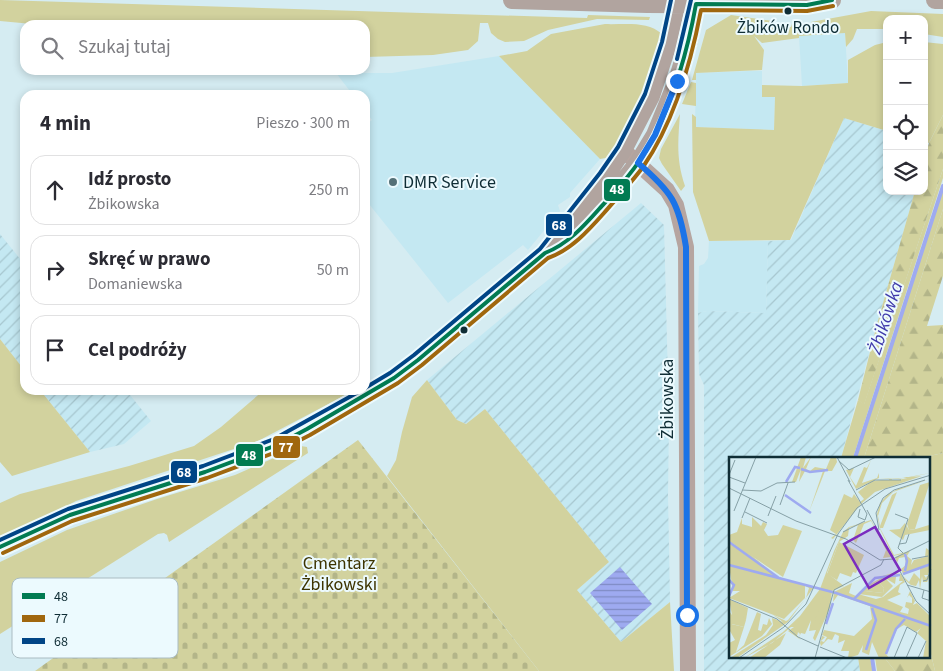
<!DOCTYPE html>
<html lang="pl">
<meta charset="utf-8">
<style>
body{margin:0;font-family:"Source Sans 3",sans-serif;background:#f7f7f7;color:#2b2b33}
.controls{position:absolute;right:15px;top:15px;display:grid;overflow:hidden;border-radius:10px;box-shadow:0 2px 8px #0003}
.controls button{width:45px;height:45px;display:grid;place-items:center;padding:0;border:0;border-bottom:1px solid #e1e1e2;background:#fff;color:#2b2b33;font:25px sans-serif}
.stop{position:absolute;width:15px;height:15px;margin:-11px;border:4px solid #1a73e8;border-radius:50%;background:#fff}
.stop.end{background:#1a73e8;border-color:#fff;box-shadow:0 1px 5px #0008}
.list{margin:0;padding:0;list-style:none}
h2{display:flex;justify-content:space-between;align-items:center;height:65px;margin:0;padding:0 20px;font-size:21px}
h2 small{font-size:16px;font-weight:400;color:#7c7c81}
.list li{display:grid;grid-template-columns:32px 1fr auto;gap:15px;align-items:center;box-sizing:border-box;height:70px;margin:0 10px 10px;padding:0 10px;border:1px solid #e1e1e2;border-radius:15px}
.list b{display:block;font-size:19px;white-space:nowrap}
.list p{margin:0;font-size:16px;white-space:nowrap;color:#7c7c81}
.list em{font-size:16px;font-style:normal;color:#7c7c81}
.icon{flex:none;width:28px;height:28px;fill:none;stroke:currentColor;stroke-width:2;stroke-linecap:round;stroke-linejoin:round}
.map{position:relative;flex:none;width:943px;height:671px;overflow:hidden}
.search{position:absolute;background:#fff;box-shadow:0 2px 8px #0003;left:20px;top:20px;width:350px;height:55px;display:flex;align-items:center;gap:12px;box-sizing:border-box;padding:0 18px;border-radius:15px;color:#7c7c81;font-size:19px}
.panel{position:absolute;background:#fff;box-shadow:0 2px 8px #0003;left:20px;top:90px;width:350px;height:305px;border-radius:15px}
.map>svg:first-child{display:block}
</style>
<div class="map">
<svg width="943" height="671" viewBox="0 0 943 671">
<defs>
<pattern id="industrial-furrows" width="10" height="10" patternUnits="userSpaceOnUse" patternTransform="scale(1.25)"><rect width="10" height="10" fill="#c4e8f2"/><path d="M-1 1l2-2M0 10L10 0M9 11l2-2" fill="none" stroke="#a7c7d0"/></pattern>
<pattern id="forest-firs" width="22" height="20" patternUnits="userSpaceOnUse" patternTransform="scale(1.25)"><rect width="22" height="20" fill="#d2d29e"/><path d="M5 1l3.5 6h-7zM16 11l3.5 6h-7z" fill="#b3b589"/></pattern>
<pattern id="cemetery-stones" width="16" height="16" patternUnits="userSpaceOnUse" patternTransform="scale(1.25)"><rect width="16" height="16" fill="#d2d29e"/><path d="M2 7V4a2 2 0 0 1 4 0v3zM10 15v-3a2 2 0 0 1 4 0v3z" fill="#b3b589"/></pattern>
<pattern id="water-rules" width="6" height="5" patternUnits="userSpaceOnUse" patternTransform="scale(1.25)"><rect width="6" height="5" fill="#9eaaf0"/><path d="M0 2.5h6" fill="none" stroke="#7f8bc3"/></pattern>
</defs>
<rect width="100%" height="100%" fill="#d5ecf2"/>
<path fill="#c4e8f2" d="M845 33 848 83 802 86 799 36Z
M499 56 600 159 570 193V197L558 205 560 211 528 250 523 245 448 303 365 199V125L372 120 365 111V95H353L336 73H392Z
M748 71H762V97L775 96 774 130 695 127 696 73Z
M709 241H768L766 313 707 311 698 313 699 266 704 264 708 258Z"/>
<path fill="url(#industrial-furrows)" d="M844 118 887 131V191H915L877 324 841 458H730V657H858L860 671H704V385L699 374 698 313 707 311 766 313 768 241 791 240Z
M641 203 664 225 669 419 668 495 670 602 621 642 577 590 609 562 485 409 466 424 457 420 427 380Z
M0 234 25 265V371L0 339Z
M40 390H126L151 421 124 444 90 452Z"/>
<path fill="#d2d29e" d="M0 0 587 18 588 15 650 17 649 20 597 19 548 30 524 41 505 42 498 39 491 33 488 23H480L478 41 468 50 433 55 365 57V25H43L0 21Z
M871 11 943 14V37L924 34V19H887V29H857L853 39 846 47 845 33 799 36V38L762 43 754 36 764 50 762 70 696 73V80H692L706 30 731 15 773 21V24H785V27H791L792 24 811 25V22Z
M605 24C623 25 647 20 662 34L646 95 611 157 600 159 499 56 527 51 551 34Z
M887 42V131L844 118 790 240 709 241 693 192 692 114 696 117V127L774 130 775 97H762V85L802 86 848 83V60L875 45Z
M924 42 943 44V115L929 143 924 142Z
M691 82 696 83V106L682 104Z
M680 114C678 141 676 160 685 186L681 191 662 164 659 158 661 149Z
M943 169V178L853 458H841L858 400 864 404Z
M943 190V209L864 458H856Z
M0 339 25 371V390H40L90 452 12 476 0 462Z
M427 380 457 420 466 424 485 409 609 562 577 590 621 642 670 602 674 671H539L387 476 396 460 402 432 412 397Z
M264 390H355L258 441 76 501 0 540V503L20 494 129 466 194 446 221 427Z
M301 446 307 447 308 453 169 542 167 535 164 533 158 534 0 634V562L67 530 157 499 235 475Z
M943 453V671H935L929 646V458H920Z
M858 657H870L873 671H860Z
M875 657H884L895 671H877Z"/>
<path fill="url(#forest-firs)" d="M943 115V169L864 405 858 400 877 324 915 191H924V160L929 143Z
M943 209V276L927 326 943 325V453L920 458H864Z
M929 646 935 671H895L884 657H929Z"/>
<path fill="url(#cemetery-stones)" d="M358 440 539 671H35Z"/>
<path fill="url(#water-rules)" d="M620 567 652 604 622 630 590 593Z"/>
<g fill="none" stroke-linecap="round" stroke-linejoin="round">
<path stroke="#9eaaf0" stroke-width="4" d="M855 458 943 186
M872 657 874 671"/>
<path stroke="#b6a5a0" stroke-width="16" d="M623 150 667 190 676 205 686 247 688 671"/>
<path stroke="#b1a49f" stroke-width="18" d="M512 0 647 4 785 5H807L832 0
M935 0H943
M561 245 583 227 613 194 638 163 655 135 677 81 689 41 697 0
M0 547 29 533 70 515 205 472 277 445 353 403 394 378 418 360 545 253 605 177 623 150 651 96 668 44 677 0"/>
<g stroke="#ecfafe" stroke-width="8">
<path id="bus-1" d="M0 547 70 515 205 472 277 445 307 429 394 378 418 360 545 253C568 244 584 226 600 208 621 186 642 162 655 135 675 94 688 49 696 4L807 5 832 0"/>
</g>
<g stroke="#ecfafe" stroke-width="8">
<path id="bus-2" d="M3 553 72 521 207 478 279 451 310 435 398 383 422 365 548 258C571 250 588 231 604 213 617 198 631 183 643 167 674 122 691 63 701 10L807 11 833 6"/>
</g>
<g stroke="#ecfafe" stroke-width="8">
<path id="bus-3" d="M677 59 691 0
M365 388 390 373 414 355 540 249 600 173 618 147 645 94 662 42 671 0
M0 540 68 509 203 466 274 439 362 390"/>
</g>
<use href="#bus-1" stroke="#017b52" stroke-width="4"/>
<use href="#bus-2" stroke="#a0670e" stroke-width="4"/>
<use href="#bus-3" stroke="#004586" stroke-width="4"/>
</g>
<g fill="none" stroke-linecap="round" stroke-linejoin="round">
<path stroke="#1a73e8" stroke-width="6" d="M677 81 655 135 638 163C672 192 679 203 686 247L687 615"/>
</g>
<g fill="#0f2d35" stroke="#ecfafe" stroke-width="2">
<circle cx="788" cy="11" r="4.5"/>
<circle cx="464" cy="330" r="4.5"/>
</g>
<circle fill="#547077" stroke="#ecfafe" stroke-width="2" cx="393" cy="182" r="5"/>
<g text-anchor="middle" dominant-baseline="central" stroke-width="4" stroke-linejoin="round" paint-order="stroke">
<g font-size="17" fill="#0f2d35" stroke="#ecfafe">
<text x="788" y="28">Żbików Rondo</text>
</g>
<g font-size="18" fill="#0f2d35" stroke="#ecfafe" text-anchor="start">
<text x="403" y="182">DMR Service</text>
</g>
<g font-size="18" fill="#0f2d35" stroke="#ecfafe">
<text transform="translate(667 399) rotate(-90)">Żbikowska</text>
</g>
<g font-size="18" fill="#3d3400" stroke="#ecfafe">
<text x="339" y="563">Cmentarz<tspan x="339" dy="21">Żbikowski</tspan></text>
</g>
<g font-size="19" font-style="italic" fill="#403bab" stroke="#ecfafe">
<text transform="translate(886 318) rotate(-72)">Żbikówka</text>
</g>
</g>
<g transform="translate(729 457)">
<rect width="201" height="201" fill="#d5ecf2"/>
<path d="M72 0H77L74 11 82 0 77 12 81 14 86 10 97 12 102 0H107L108 5 103 14H96L80 55 94 14 82 15 76 14 70 25 72 12 67 25H63ZM142 3 133 26 148 21 150 16V21L169 22 201 16 169 23 150 21 127 32 117 13 125 11 121 20 127 29 135 10 138 11ZM193 19 146 35 132 47 104 82 102 81 107 77 101 73 115 37 123 41 125 37 131 45 135 42 129 35 143 24ZM201 22 164 35 153 46 149 59 151 69 163 38 168 35 154 71H151L165 98 181 94 178 99 183 103 182 108 185 103 196 100 197 91 201 94V112L199 118H195L197 121 198 119 200 118 201 119 198 125H194L193 119 191 132 190 123 187 129 182 128 176 123 174 119 180 125 185 116 191 122V112L174 117 172 112 177 108 176 100 170 101 168 106 166 100 173 97 164 99 151 72 148 57 151 46 159 37 169 32ZM201 25 186 72 180 73 178 67 191 28ZM23 60 32 69 34 65 38 67 35 73 39 79 49 78 54 68 73 74 54 120 0 84V78L8 75 13 61V67L23 70ZM142 63 162 100 154 101 157 93 142 64 135 67 127 86 124 83 129 68 120 71 119 79 110 85 98 116 115 129 103 134 101 151 86 184 84 181 87 173 80 174 82 163 76 177 72 176 70 180 71 177 69 175 68 179 72 183 59 174 65 170H62L43 186 15 201 54 175 71 159 91 132 105 94 114 75 120 70ZM0 109 85 130 59 165 8 201H1L37 178 44 168 43 161 54 165 44 158 57 164 59 163 77 141 80 131 76 129V141L55 162 0 141 11 134H4ZM172 117 176 125 171 128 169 135 172 137 158 143 174 150 171 155 179 157 180 152 176 150 177 145 183 146V141L180 138 178 141 181 134 186 144 184 148 188 146 201 159V201H194L197 184 188 176 192 171 187 175 175 168 168 172 157 197 160 201H150L143 185 140 198 133 195 134 188 129 198 119 201 120 194H112L116 183 109 186 110 179 106 177 103 183 99 182 92 189 91 186 93 179 96 180 92 184 95 185 98 180 93 178 95 173 125 179 143 162 141 149 109 138 104 145 105 135 123 126 120 136 127 139 146 121ZM163 118H171L170 124H174L154 140 147 142 129 137 136 130V134L154 136 155 131 149 124 139 131V128L146 122ZM0 142 19 151 17 163 3 158ZM28 155 32 157 29 173 32 174 34 167 38 168 40 161 43 167 33 179 0 200V186L6 183 1 174 2 167 15 170 7 195 15 188ZM57 176 51 188 35 201H20Z" fill="#d2d29e" fill-rule="evenodd"/>
<path d="M201 64V73L176 78 174 83 160 73 171 72 176 66 180 73 187 72 200 68ZM164 116 172 117 164 118H171L167 120 166 127 156 121 164 129 153 140 129 137 136 130V134L154 136 155 131 149 124 138 131 139 128 156 119 150 120ZM0 154 3 158 12 157 17 163 15 170 3 167 0 175Z" fill="#d2d29e"/>
<path d="M0 85 16 93 51 122 0 110ZM95 138 100 148 91 167 86 163Z" fill="#d2d29e"/>
<path d="M110 85 135 98 127 116 124 115 122 120 111 116 108 123 98 117Z" fill="#d2d29e"/>
<path fill="none" stroke="#9eaaf0" stroke-width="2.5" d="M72 12 81 15 99 13M57 25 66 10 71 11M56 38 82 56M0 85 50 121M0 108 107 136 202 169M176 114 178 104 176 97M174 117 202 107M0 123 5 128 0 139M125 142 146 121 171 118M97 167 104 146M137 193 147 163 143 151M157 197 167 172 176 162"/>
<path fill="none" stroke="#86a0a6" stroke-width="1" d="M108 0 121 25M110 4 120 13 147 0M0 18 6 3M0 20 16 26M119 23 138 57 136 63 129 60 131 52M0 31 67 64 117 82 151 103 164 102 202 83M13 33 32 34 48 26 66 25M127 33 146 23H172M51 48 59 26M138 53 187 144 202 158M5 54 27 0M16 55 38 66M166 57 179 62 169 91 174 96M39 59 47 39M13 61 21 41M150 73 147 56 154 41 165 33 196 23M114 75 136 64M170 87 177 86 180 77M183 102 199 99M194 124 198 123 202 112M178 128 202 135M195 133 193 141 202 144M0 142 48 162 69 180 89 189M91 190 118 201M10 201 55 170 77 147 109 77 128 51 156 32 202 18M86 201 105 133 152 108 155 102M165 201 178 170 188 176 177 201M189 201 197 184"/>
<path fill="#7b2cbf" fill-opacity="0.15" stroke="#7b2cbf" stroke-width="2.5" d="M146 70 171 113 140 131 115 87Z"/>
<rect width="201" height="201" fill="none" stroke="#0f2d35" stroke-width="2.5"/>
</g>
<rect x="12" y="578" width="166" height="80" rx="8" fill="#ecfafe" stroke="#aabcc2" stroke-width="1"/>
<rect x="22" y="593" width="23" height="6" fill="#017b52"/>
<rect x="22" y="615" width="23" height="7" fill="#a0670e"/>
<rect x="22" y="638" width="23" height="6" fill="#004586"/>
<g font-size="14" fill="#0f2d35">
<text x="54" y="601">48</text>
<text x="54" y="623">77</text>
<text x="54" y="646">68</text>
</g>
<g stroke="#ecfafe" stroke-width="2">
<rect x="603" y="178" width="28" height="24" rx="5" fill="#017b52"/>
<rect x="545" y="213" width="28" height="24" rx="5" fill="#004586"/>
<rect x="272" y="435" width="29" height="24" rx="5" fill="#a0670e"/>
<rect x="235" y="443" width="29" height="24" rx="5" fill="#017b52"/>
<rect x="170" y="460" width="28" height="24" rx="5" fill="#004586"/>
</g>
<g font-size="14" text-anchor="middle" font-weight="bold" fill="#fff">
<text x="617" y="194">48</text>
<text x="559" y="230">68</text>
<text x="286" y="452">77</text>
<text x="249" y="460">48</text>
<text x="184" y="477">68</text>
</g>
</svg>
<div class="controls">
<button>+</button>
<button>−</button>
<button><svg class="icon" aria-label="locate" viewBox="0 0 24 24"><circle cx="12" cy="12" r="6"/><path d="M12 2v4M12 18v4M2 12h4M18 12h4"/></svg></button>
<button><svg class="icon" aria-label="layers" viewBox="0 0 24 24"><path d="M12 4l9 5-9 5-9-5zM3 14l9 5 9-5"/></svg></button>
</div>
<div class="stop" style="left:687px;top:615px"></div>
<div class="stop end" style="left:677px;top:81px"></div>
<div class="search"><svg class="icon" aria-label="search" viewBox="0 0 24 24"><circle cx="10" cy="10" r="6"/><path d="M15 15l6 6"/></svg>Szukaj tutaj</div>
<section class="panel">
<h2>4 min<small>Pieszo · 300 m</small></h2>
<ul class="list">
<li><svg class="icon" aria-label="ahead" viewBox="0 0 24 24"><path d="M12 20V5M6 11l6-6 6 6"/></svg><div><b>Idź prosto</b><p>Żbikowska</p></div><em>250 m</em></li>
<li><svg class="icon" aria-label="right" viewBox="0 0 24 24"><path d="M7 20v-9h11M14 6l5 5-5 5"/></svg><div><b>Skręć w prawo</b><p>Domaniewska</p></div><em>50 m</em></li>
<li><svg class="icon" aria-label="arrive" viewBox="0 0 24 24"><path d="M6 21V4h12l-3 4 3 4H6"/></svg><div><b>Cel podróży</b></div></li>
</ul>
</section>
</div>
